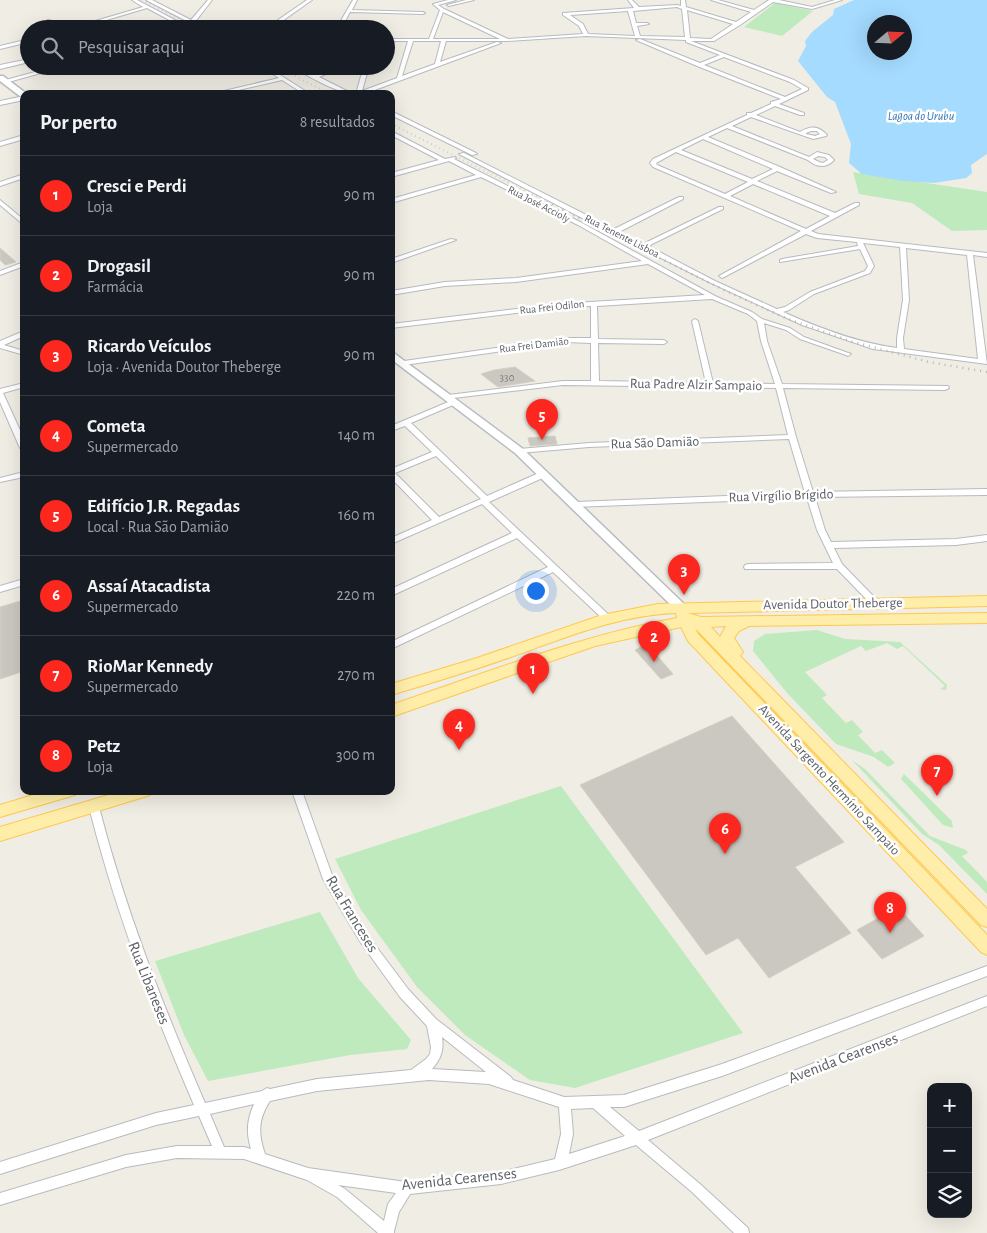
<!DOCTYPE html>
<html lang="pt">
<meta charset="utf-8">
<style>
body{margin:0;font-family:"Alegreya Sans",sans-serif;background:#20242c;color:#f1f3f6}
.controls{position:absolute;right:15px;bottom:15px;display:grid;overflow:hidden;border-radius:10px;box-shadow:0 5px 20px #0002}
.controls button{width:45px;height:45px;display:grid;place-items:center;padding:0;border:0;border-bottom:1px solid #363941;background:#171b24;color:#f1f3f6;font:25px sans-serif}
.compass{position:absolute;left:867px;top:15px;width:45px;height:45px;border-radius:50%;background:#171b24;box-shadow:0 5px 20px #0002;rotate:71deg}
.you{position:absolute;left:535px;top:590px;width:18px;height:18px;margin:-12px;border:4px solid #fff;border-radius:50%;background:#1a73e8;box-shadow:0 0 0 8px #1a73e833}
.badge{display:grid;place-items:center;width:32px;height:32px;border-radius:50%;background:#fc281f;color:#fff;font-size:16px;font-weight:700}
.pin{position:absolute;translate:-50% -41px;filter:drop-shadow(0 1px 2px #0008)}
.pin::after{content:'';position:absolute;top:26px;width:18px;height:15px;background:inherit;clip-path:polygon(0 0,100% 0,50% 100%)}
.list{margin:0;padding:0;list-style:none}
h2{display:flex;justify-content:space-between;align-items:center;height:65px;margin:0;padding:0 20px;font-size:21px}
h2 small{font-size:16px;font-weight:400;color:#9ea1a6}
.list li{display:grid;grid-template-columns:32px 1fr auto;gap:15px;align-items:center;box-sizing:border-box;height:80px;padding:0 20px;border-top:1px solid #363941}
.list b{display:block;font-size:19px;white-space:nowrap}
.list p{margin:0;font-size:16px;white-space:nowrap;color:#9ea1a6}
.list em{font-size:16px;font-style:normal;color:#9ea1a6}
.icon{flex:none;width:28px;height:28px;fill:none;stroke:currentColor;stroke-width:2;stroke-linecap:round;stroke-linejoin:round}
.map{position:relative;flex:none;width:987px;height:1233px;overflow:hidden}
.search{position:absolute;background:#171b24;box-shadow:0 5px 20px #0002;left:20px;top:20px;width:375px;height:55px;display:flex;align-items:center;gap:12px;box-sizing:border-box;padding:0 18px;border-radius:28px;color:#9ea1a6;font-size:19px}
.panel{position:absolute;background:#171b24;box-shadow:0 5px 20px #0002;left:20px;top:90px;width:375px;height:705px;border-radius:10px}
.map>svg:first-child{display:block}
</style>
<div class="map">
<svg width="987" height="1233" viewBox="0 0 987 1233">
<rect width="100%" height="100%" fill="#f0ede4"/>
<path fill="#bfeabe" d="M775 3 813 11 782 36 744 27Z
M853 172 987 192V230L952 231 912 203 859 194Z
M817 630 845 639 900 642 947 685 946 690 940 689 945 686 903 646 897 649 887 643 866 651 861 646 805 672 827 695 822 698 846 723 852 720 863 732 858 735 875 753 882 750 895 763 888 767 874 757 836 744 787 693 753 651 754 641 765 634Z
M852 760 865 769 930 836 966 850 968 853 962 856 987 882V894L939 845 922 834Z
M904 774 952 821 953 828 943 825 903 781 901 779Z
M561 786 743 1033 575 1088 530 1080 465 1035 417 987 361 910 335 859Z
M320 912 358 978 411 1040 407 1049 350 1055 208 1081 184 1035 155 961Z"/>
<path fill="#a5dbff" fill-rule="evenodd" d="M854 0H987V154L971 165 972 173 966 178 934 183 903 181 862 174 849 163 851 144 835 102 827 97 798 61 806 46 805 41 812 32 833 15 834 9ZM874 22H904V52H874Z"/>
<path fill="#cbc8c1" stroke="#d6cfc2" d="M0 248 16 262 5 265 0 260Z
M515 367 535 381 498 387 481 374 494 370Z
M555 436 557 444 530 446 528 438Z
M24 600V671L0 679V607Z
M647 644 673 674 661 679 635 650Z
M732 716 844 842 795 867 851 933 769 978 738 938 706 955 580 785Z
M898 907 924 936 882 959 857 930Z"/>
<g fill="none" stroke-linecap="round" stroke-linejoin="round">
<g stroke="#b7bbbf" stroke-width="2">
<path id="minor" d="M132 0H137L192 29H186L147 8 76 29H68L143 7Z
M146 0H152L191 20 208 0H212L195 22 208 29H202Z
M307 0H312L271 29H265Z
M353 0H357L352 10 423 12 425 13 423 14 350 12 341 29H336Z
M448 0H456L438 5 444 9 508 39 583 34 579 26 563 15V13L634 8 628 0H632L639 7 677 5 681 6V0H685L686 7 736 22 751 12 711 0H718L754 10 769 0H779L812 7 835 0H842L812 9 773 2 740 25 714 41H691L794 80 808 88V90L779 104 804 113V115H800L775 106 756 115 800 132C811 125 819 126 827 135L826 136 813 139 751 117 732 126 809 157 817 152 829 155 834 160C826 169 816 167 808 160L727 128 708 137 780 167 836 192 831 193 777 171 757 181 835 213 855 203H859V205L811 231 818 234 987 253V257L973 255 987 364 873 349 802 325 711 283 611 233 459 154 464 153 614 229 679 197H683V199L619 232 643 244 719 207H723V209L648 246 715 281 777 309 785 307 810 292 865 271 868 266 860 249 780 262V260L782 259 858 246 857 242 817 238 806 234 724 277 722 278 719 276 801 231 653 167 650 163 653 159 747 115V113H751L771 104V102L781 99 697 66 636 40 640 39 700 63 720 55 686 42V40L586 36 507 41H446L440 62 497 42 501 43 364 94H356L363 69H335L333 71 319 77 353 94C340 94 303 74 292 66H298L315 75 329 69 331 66H369L362 91 397 78 408 41H386V39H429L440 10 433 4ZM677 7 682 9 685 37 640 36 637 26 649 24 647 23H636L633 11ZM687 10 733 24 711 39 690 38ZM628 11 635 36 588 34 583 24 570 15ZM443 12 500 39H433ZM413 41H441L435 64 402 76ZM724 57 790 82 802 89 785 97 704 65ZM811 131H817L820 134 815 136 806 134V133ZM703 139 773 169 752 179 681 150ZM676 152 748 182 725 194 657 165 656 163ZM818 156 825 157 828 160 823 163 819 162 813 159ZM753 184 830 216 806 229 730 196ZM863 243 900 247 903 300 897 338V348C858 343 819 328 783 312L789 310 814 294 870 273 874 266ZM906 248 967 255 978 359 904 349 903 338 909 300Z
M466 0H474L449 6 447 5Z
M48 20H50L62 29H56L46 22V21Z
M29 39V42L0 49V46Z
M29 59V62L0 69V65Z
M57 66H66L5 83 2 81Z
M260 66H266L310 94H304L282 80 221 94H211L279 78Z
M24 96V100L0 105V101Z
M391 111 476 153 477 154 472 155 391 115Z
M391 131 445 159 455 157 456 158 454 159 582 223 715 296 752 312 762 319 790 328 804 337 851 354 848 356 846 355 800 339 786 330 764 323 767 341 782 384 948 386 949 388 945 390 783 388 796 437 813 492 987 489V495L815 497 825 530 831 542 956 539 987 535V541L956 545 834 548 842 564 877 600 878 602 874 605 871 604 837 569H745L744 567 745 565 748 564 833 563 817 530 807 498 573 507 572 505 576 502 805 493 789 439 589 447 519 453 515 451 519 449 589 443 788 435 776 388 563 385 445 399 444 397 448 395 563 381H591V343L566 342 404 365 400 363 404 361 566 338H591V306L557 308 391 328V324L557 304 705 295 648 264 516 282 445 286 391 295V291L445 282 516 278 642 261 578 225 481 177 391 203V199L476 175 449 161 391 177V173L439 160 391 135ZM712 299 748 314 757 321 761 341 775 384 713 383 698 321 695 319 692 321 706 383 599 381 598 343 664 344 667 342 664 340 598 339 597 306Z
M24 135V139L0 146V142Z
M24 174V178L0 186V182Z
M0 200 24 220V225L0 205Z
M451 239 456 240 391 263V259Z
M24 262V266L0 275V271Z
M24 331V336L4 345 24 351V355L0 348V341Z
M24 383V387L3 393 24 439V450L20 448 0 402V389Z
M453 400H456L460 402 411 423 487 496 541 472H547L548 474 547 476 489 502 610 616 611 618 610 620H604L553 572 391 649V642L548 567 517 538 391 596V589L512 533 482 504 391 544V538L432 520 391 478V469L432 452 405 426 391 431V426ZM436 456 481 499 439 517 395 473Z
M24 472V477L0 482V478Z
M24 579V585L0 592V586Z
M292 791H302L332 875 369 937 408 989 436 1019 511 1077 513 1080 564 1097 624 1095 722 1064 987 966V976L722 1076 624 1107H610L639 1131 987 996V1006L648 1140 700 1184 748 1228 749 1233H734L692 1192 636 1145 559 1170 501 1184 410 1194 399 1212 394 1231V1233H378L337 1197 307 1180 244 1159 177 1158 126 1167 0 1205V1193L126 1155 177 1146H212L199 1116 156 1125 0 1174V1162L156 1113 194 1105C152 1008 115 910 89 807L90 804 94 803 98 804 99 807C125 909 163 1006 205 1103L262 1091 267 1088 270 1089 317 1079 411 1070 426 1059 430 1054 431 1047 427 1026 400 997 361 943 323 879ZM442 1037 486 1072 432 1069C441 1059 444 1050 442 1037ZM429 1080 489 1084 559 1107 561 1134 555 1159 501 1172 406 1182 308 1168 265 1154C258 1134 258 1119 270 1101L317 1091ZM254 1104C247 1120 246 1132 251 1149L244 1147H224L210 1114ZM593 1108 625 1136 569 1154 573 1134 571 1109ZM338 1185 396 1193 388 1204 384 1221 345 1189Z"/>
</g>
<g stroke="#b8bcc2" stroke-width="3">
<path id="secondary" d="M0 76H3L27 94H24V97H21L0 81Z
M391 351 523 449 684 604 686 607 684 610H676L515 453 391 359Z"/>
</g>
<g stroke="#ffc84e" stroke-width="2">
<path id="primary" d="M987 596V606L688 613 701 617 987 613V623L749 626 739 631 734 638 743 652 740 656 987 909V927L981 925 695 628 698 634 987 935V955L981 952 688 641 681 627 595 646 391 717V705C485 673 579 636 677 618L676 613C618 615 565 638 511 657 472 671 431 683 391 695V684L474 659 602 615 658 604ZM726 626 720 637 711 627Z
M46 791H77L75 795 0 817V805Z
M122 791H152L150 795 144 797 0 841V827Z"/>
</g>
<use href="#minor" fill="#fff" fill-rule="evenodd"/>
<use href="#secondary" fill="#fff" fill-rule="evenodd"/>
<use href="#primary" fill="#fea" fill-rule="evenodd"/>
<path stroke="#b6b7b7" stroke-width="2" stroke-dasharray="0.5 4" stroke-linecap="butt" d="M142 0 200 29
M275 66 330 94
M391 124 544 200"/>
<path stroke="#b6b7b7" stroke-width="2.5" stroke-dasharray="1 5" stroke-linecap="butt" d="M541 199 726 291 788 319 850 341 929 362 987 372"/>
</g>
<g text-anchor="middle" dominant-baseline="central" stroke-width="5" stroke-linejoin="round" paint-order="stroke">
<g font-size="11" fill="#5c6166" stroke="#fff">
<text transform="translate(539 204) rotate(27)">Rua José Accioly</text>
<text transform="translate(622 236) rotate(27)">Rua Tenente Lisboa</text>
<text transform="translate(552 307) rotate(-6)">Rua Frei Odilon</text>
<text transform="translate(534 345) rotate(-7)">Rua Frei Damião</text>
</g>
<g font-size="11" fill="#787b7d">
<text x="507" y="377">330</text>
</g>
<g font-size="12" font-style="italic" fill="#3476b3" stroke="#fff">
<text x="921" y="116">Lagoa do Urubu</text>
</g>
<g font-size="14" fill="#5c6166" stroke="#fff">
<text transform="translate(696 385) rotate(1)">Rua Padre Alzir Sampaio</text>
<text transform="translate(655 443) rotate(-2)">Rua São Damião</text>
<text transform="translate(781 496) rotate(-2)">Rua Virgílio Brígido</text>
<text transform="translate(833 604) rotate(-1)">Avenida Doutor Theberge</text>
<text transform="translate(829 780) rotate(47)">Avenida Sargento Hermínio Sampaio</text>
</g>
<g font-size="16" fill="#5c6166" stroke="#fff">
<text transform="translate(352 914) rotate(59)">Rua Franceses</text>
<text transform="translate(149 983) rotate(68)">Rua Libaneses</text>
<text transform="translate(843 1058) rotate(-21)">Avenida Cearenses</text>
<text transform="translate(459 1179) rotate(-6)">Avenida Cearenses</text>
</g>
</g>
</svg>
<div class="controls">
<button>+</button>
<button>−</button>
<button><svg class="icon" aria-label="layers" viewBox="0 0 24 24"><path d="M12 4l9 5-9 5-9-5zM3 14l9 5 9-5"/></svg></button>
</div>
<svg class="compass" viewBox="-18 -18 36 36"><path d="M0-13l5 13h-10z" fill="#e53935"/><path d="M0 13l5-13h-10z" fill="#9ea1a6"/></svg>
<div class="you"></div>
<div class="pin badge" style="left:533px;top:694px">1</div>
<div class="pin badge" style="left:654px;top:662px">2</div>
<div class="pin badge" style="left:684px;top:595px">3</div>
<div class="pin badge" style="left:459px;top:750px">4</div>
<div class="pin badge" style="left:542px;top:440px">5</div>
<div class="pin badge" style="left:725px;top:854px">6</div>
<div class="pin badge" style="left:937px;top:796px">7</div>
<div class="pin badge" style="left:890px;top:933px">8</div>
<div class="search"><svg class="icon" aria-label="search" viewBox="0 0 24 24"><circle cx="10" cy="10" r="6"/><path d="M15 15l6 6"/></svg>Pesquisar aqui</div>
<section class="panel">
<h2>Por perto<small>8 resultados</small></h2>
<ul class="list">
<li><span class="badge">1</span><div><b>Cresci e Perdi</b><p>Loja</p></div><em>90 m</em></li>
<li><span class="badge">2</span><div><b>Drogasil</b><p>Farmácia</p></div><em>90 m</em></li>
<li><span class="badge">3</span><div><b>Ricardo Veículos</b><p>Loja · Avenida Doutor Theberge</p></div><em>90 m</em></li>
<li><span class="badge">4</span><div><b>Cometa</b><p>Supermercado</p></div><em>140 m</em></li>
<li><span class="badge">5</span><div><b>Edifício J.R. Regadas</b><p>Local · Rua São Damião</p></div><em>160 m</em></li>
<li><span class="badge">6</span><div><b>Assaí Atacadista</b><p>Supermercado</p></div><em>220 m</em></li>
<li><span class="badge">7</span><div><b>RioMar Kennedy</b><p>Supermercado</p></div><em>270 m</em></li>
<li><span class="badge">8</span><div><b>Petz</b><p>Loja</p></div><em>300 m</em></li>
</ul>
</section>
</div>
